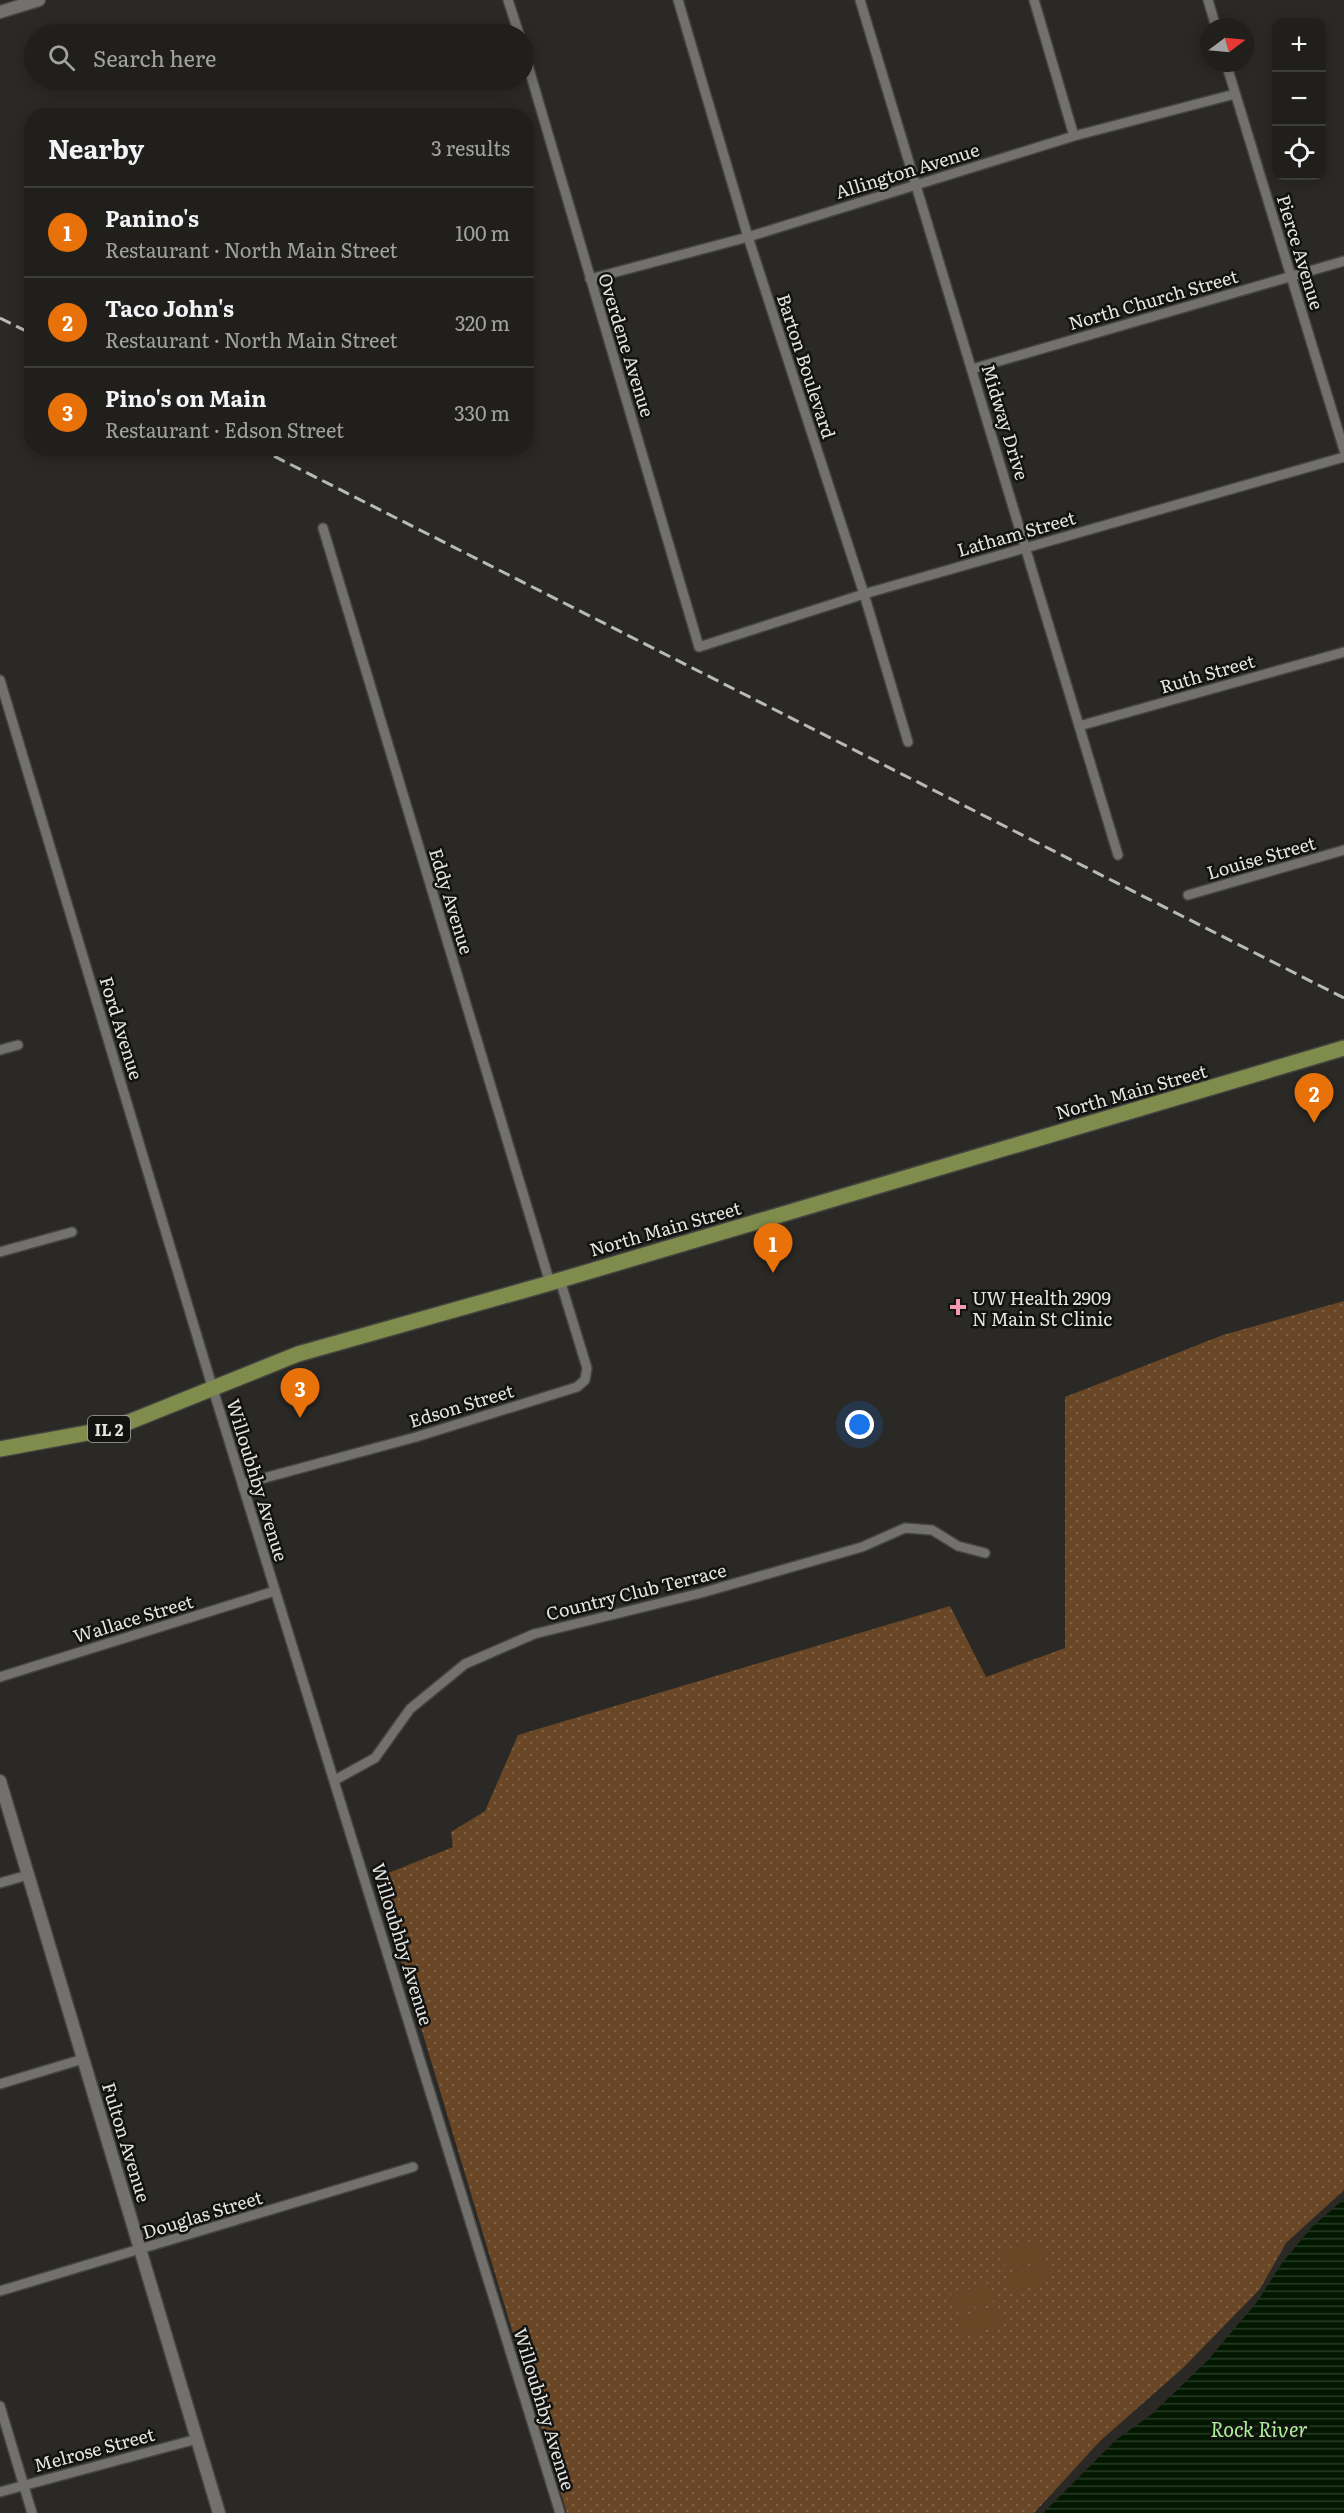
<!DOCTYPE html>
<meta charset="utf-8">
<style>
body{margin:0;font-family:Literata,serif;background:#2d2c29;color:#f1f3f6}
.controls{position:absolute;right:18px;top:18px;display:grid;overflow:hidden;border-radius:12px;box-shadow:0 3px 15px #0003}
.controls button{width:54px;height:54px;display:grid;place-items:center;padding:0;border:0;border-bottom:2px solid #3d3d3b;background:#201f1c;color:#f1f3f6;font:30px sans-serif}
.compass{position:absolute;left:1200px;top:18px;width:54px;height:54px;border-radius:50%;background:#201f1c;box-shadow:0 3px 15px #0003;rotate:74deg}
.you{position:absolute;left:860px;top:1425px;width:21px;height:21px;margin:-15px;border:4px solid #fff;border-radius:50%;background:#1a73e8;box-shadow:0 0 0 9px #1a73e833}
.badge{display:grid;place-items:center;width:39px;height:39px;border-radius:50%;background:#8c9099;color:#fff;font-size:20px;font-weight:700}
.pin{position:absolute;translate:-50% -50px;filter:drop-shadow(0 2px 3px #0008)}
.pin::after{content:'';position:absolute;top:32px;width:21px;height:18px;background:inherit;clip-path:polygon(0 0,100% 0,50% 100%)}
.list{margin:0;padding:0;list-style:none}
h2{display:flex;justify-content:space-between;align-items:center;height:78px;margin:0;padding:0 24px;font-size:26px}
h2 small{font-size:20px;font-weight:400;color:#a2a2a3}
.list li{display:grid;grid-template-columns:39px 1fr auto;gap:18px;align-items:center;box-sizing:border-box;height:90px;padding:0 24px;border-top:2px solid #3d3d3b}
.list b{display:block;font-size:22px;white-space:nowrap}
.list p{margin:0;font-size:20px;white-space:nowrap;color:#a2a2a3}
.list em{font-size:20px;font-style:normal;color:#a2a2a3}
.icon{flex:none;width:33px;height:33px;fill:none;stroke:currentColor;stroke-width:2;stroke-linecap:round;stroke-linejoin:round}
.map{position:relative;flex:none;width:1344px;height:2513px;overflow:hidden}
.search{position:absolute;background:#201f1c;box-shadow:0 3px 15px #0003;left:24px;top:24px;width:510px;height:66px;display:flex;align-items:center;gap:15px;box-sizing:border-box;padding:0 21px;border-radius:33px;color:#a2a2a3;font-size:22px}
.panel{position:absolute;background:#201f1c;box-shadow:0 3px 15px #0003;left:24px;top:108px;width:510px;height:348px;border-radius:24px}
.map>svg:first-child{display:block}
</style>
<div class="map">
<svg width="1344" height="2513" viewBox="0 0 1344 2513">
<defs>
<pattern id="grass-dots" width="8" height="8" patternUnits="userSpaceOnUse" patternTransform="scale(1.5)"><rect width="8" height="8" fill="#684626"/><path d="M2 2h.1M6 6h.1" fill="none" stroke="#7d6145" stroke-width="1.8" stroke-linecap="round"/></pattern>
<pattern id="water-rules" width="6" height="5" patternUnits="userSpaceOnUse" patternTransform="scale(1.5)"><rect width="6" height="5" fill="#021900"/><path d="M0 2.5h6" fill="none" stroke="#273a25"/></pattern>
</defs>
<rect width="100%" height="100%" fill="#2a2926"/>
<path fill="url(#grass-dots)" d="M1344 1301V2190L1286 2243 1260 2289 1183 2368 1100 2441 1034 2513H567L376 1878 453 1847 451 1832 485 1811 518 1735 950 1606 986 1677 1065 1648V1397L1223 1335Z"/>
<path fill="#684626" d="M1039 2239 1045 2257 1006 2269 1000 2251Z
M1046 2262 1052 2280 1013 2292 1008 2274Z
M988 2283 994 2301 955 2313 950 2295Z
M997 2306 1002 2324 964 2336 958 2318Z"/>
<path fill="url(#water-rules)" d="M1344 2199V2513H1043L1116 2440 1152 2414 1208 2360 1257 2302 1282 2263 1312 2227Z"/>
<g fill="none" stroke-linecap="round" stroke-linejoin="round">
<g stroke="#444442" stroke-width="12">
<path id="minor" d="M508 0 519 34
M678 0 748 237 864 594 908 742
M860 0 1118 855
M1034 0 1074 136
M1208 0 1216 27
M524 52 699 647 864 594 1344 457
M1226 63 1344 450
M590 279 748 237 1074 136 1235 94
M972 369 1344 261
M323 528 550 1283
M0 680 212 1386 560 2513
M1079 726 1344 652
M1188 895 1344 850
M0 1050 18 1045
M0 1252 72 1232
M242 1484 416 1437 577 1387 585 1380 587 1368 560 1280
M0 1677 275 1591
M335 1780 375 1758 410 1709 465 1664 534 1634 701 1593 862 1547 905 1528 932 1530 958 1546 985 1553
M0 1883 28 1875
M0 2084 83 2059
M0 2291 413 2167
M0 2406 32 2513
M0 2492 197 2439"/>
</g>
<g stroke="#444442" stroke-width="15">
<path id="tertiary" d="M0 12 39 0
M0 1781 219 2513"/>
</g>
<g stroke="#444442" stroke-width="18">
<path id="primary" d="M0 1449 114 1428 298 1354 550 1283 1344 1048"/>
</g>
<use href="#minor" stroke="#72716d" stroke-width="9"/>
<use href="#tertiary" stroke="#72716d" stroke-width="12"/>
<use href="#primary" stroke="#7f8c4b" stroke-width="15"/>
<path stroke="#b9b9b6" stroke-width="3" stroke-dasharray="12 6" stroke-linecap="butt" d="M0 318 32 334
M258 448 1344 998"/>
</g>
<path fill="#f29ab0" stroke="#121210" stroke-width="2" d="M955 1298h6v6h6v6h-6v6h-6v-6h-6v-6h6z"/>
<g text-anchor="middle" dominant-baseline="central" stroke-width="5" stroke-linejoin="round" paint-order="stroke">
<rect fill="#121210" stroke="#a5a5a3" stroke-width="1.5" x="88" y="1416" width="42" height="26" rx="4.5"/>
<g font-size="16" font-weight="bold" fill="#e4e4e2">
<text x="109" y="1429">IL 2</text>
</g>
<g font-size="18" fill="#e4e4e2" stroke="#121210">
<text transform="translate(907 170) rotate(-17)">Allington Avenue</text>
<text transform="translate(1301 252) rotate(73)">Pierce Avenue</text>
<text transform="translate(1153 299) rotate(-16)">North Church Street</text>
<text transform="translate(627 345) rotate(73)">Overdene Avenue</text>
<text transform="translate(807 366) rotate(72)">Barton Boulevard</text>
<text transform="translate(1006 422) rotate(73)">Midway Drive</text>
<text transform="translate(1016 533) rotate(-16)">Latham Street</text>
<text transform="translate(1207 673) rotate(-16)">Ruth Street</text>
<text transform="translate(1261 857) rotate(-16)">Louise Street</text>
<text transform="translate(452 901) rotate(73)">Eddy Avenue</text>
<text transform="translate(122 1028) rotate(73)">Ford Avenue</text>
<text transform="translate(1131 1091) rotate(-16)">North Main Street</text>
<text transform="translate(665 1228) rotate(-16)">North Main Street</text>
<text transform="translate(461 1405) rotate(-17)">Edson Street</text>
<text transform="translate(258 1480) rotate(73)">Willoubhby Avenue</text>
<text transform="translate(636 1591) rotate(-14)">Country Club Terrace</text>
<text transform="translate(133 1618) rotate(-17)">Wallace Street</text>
<text transform="translate(403 1944) rotate(73)">Willoubhby Avenue</text>
<text transform="translate(127 2142) rotate(73)">Fulton Avenue</text>
<text transform="translate(202 2214) rotate(-17)">Douglas Street</text>
<text transform="translate(545 2409) rotate(73)">Willoubhby Avenue</text>
<text transform="translate(94 2449) rotate(-15)">Melrose Street</text>
</g>
<g font-size="18" fill="#e4e4e2" stroke="#121210" text-anchor="start">
<text x="972" y="1297">UW Health 2909<tspan x="972" dy="21">N Main St Clinic</tspan></text>
</g>
<g font-size="20" font-style="italic" fill="#abf199" stroke="#121210">
<text x="1259" y="2428">Rock River</text>
</g>
</g>
</svg>
<div class="controls">
<button>+</button>
<button>−</button>
<button><svg class="icon" aria-label="locate" viewBox="0 0 24 24"><circle cx="12" cy="12" r="6"/><path d="M12 2v4M12 18v4M2 12h4M18 12h4"/></svg></button>
</div>
<svg class="compass" viewBox="-18 -18 36 36"><path d="M0-13l5 13h-10z" fill="#e53935"/><path d="M0 13l5-13h-10z" fill="#a2a2a3"/></svg>
<div class="you"></div>
<div class="pin badge" style="left:773px;top:1273px;background:#e8710a">1</div>
<div class="pin badge" style="left:1314px;top:1123px;background:#e8710a">2</div>
<div class="pin badge" style="left:300px;top:1418px;background:#e8710a">3</div>
<div class="search"><svg class="icon" aria-label="search" viewBox="0 0 24 24"><circle cx="10" cy="10" r="6"/><path d="M15 15l6 6"/></svg>Search here</div>
<section class="panel">
<h2>Nearby<small>3 results</small></h2>
<ul class="list">
<li><span class="badge" style="background:#e8710a">1</span><div><b>Panino's</b><p>Restaurant · North Main Street</p></div><em>100 m</em></li>
<li><span class="badge" style="background:#e8710a">2</span><div><b>Taco John's</b><p>Restaurant · North Main Street</p></div><em>320 m</em></li>
<li><span class="badge" style="background:#e8710a">3</span><div><b>Pino's on Main</b><p>Restaurant · Edson Street</p></div><em>330 m</em></li>
</ul>
</section>
</div>
